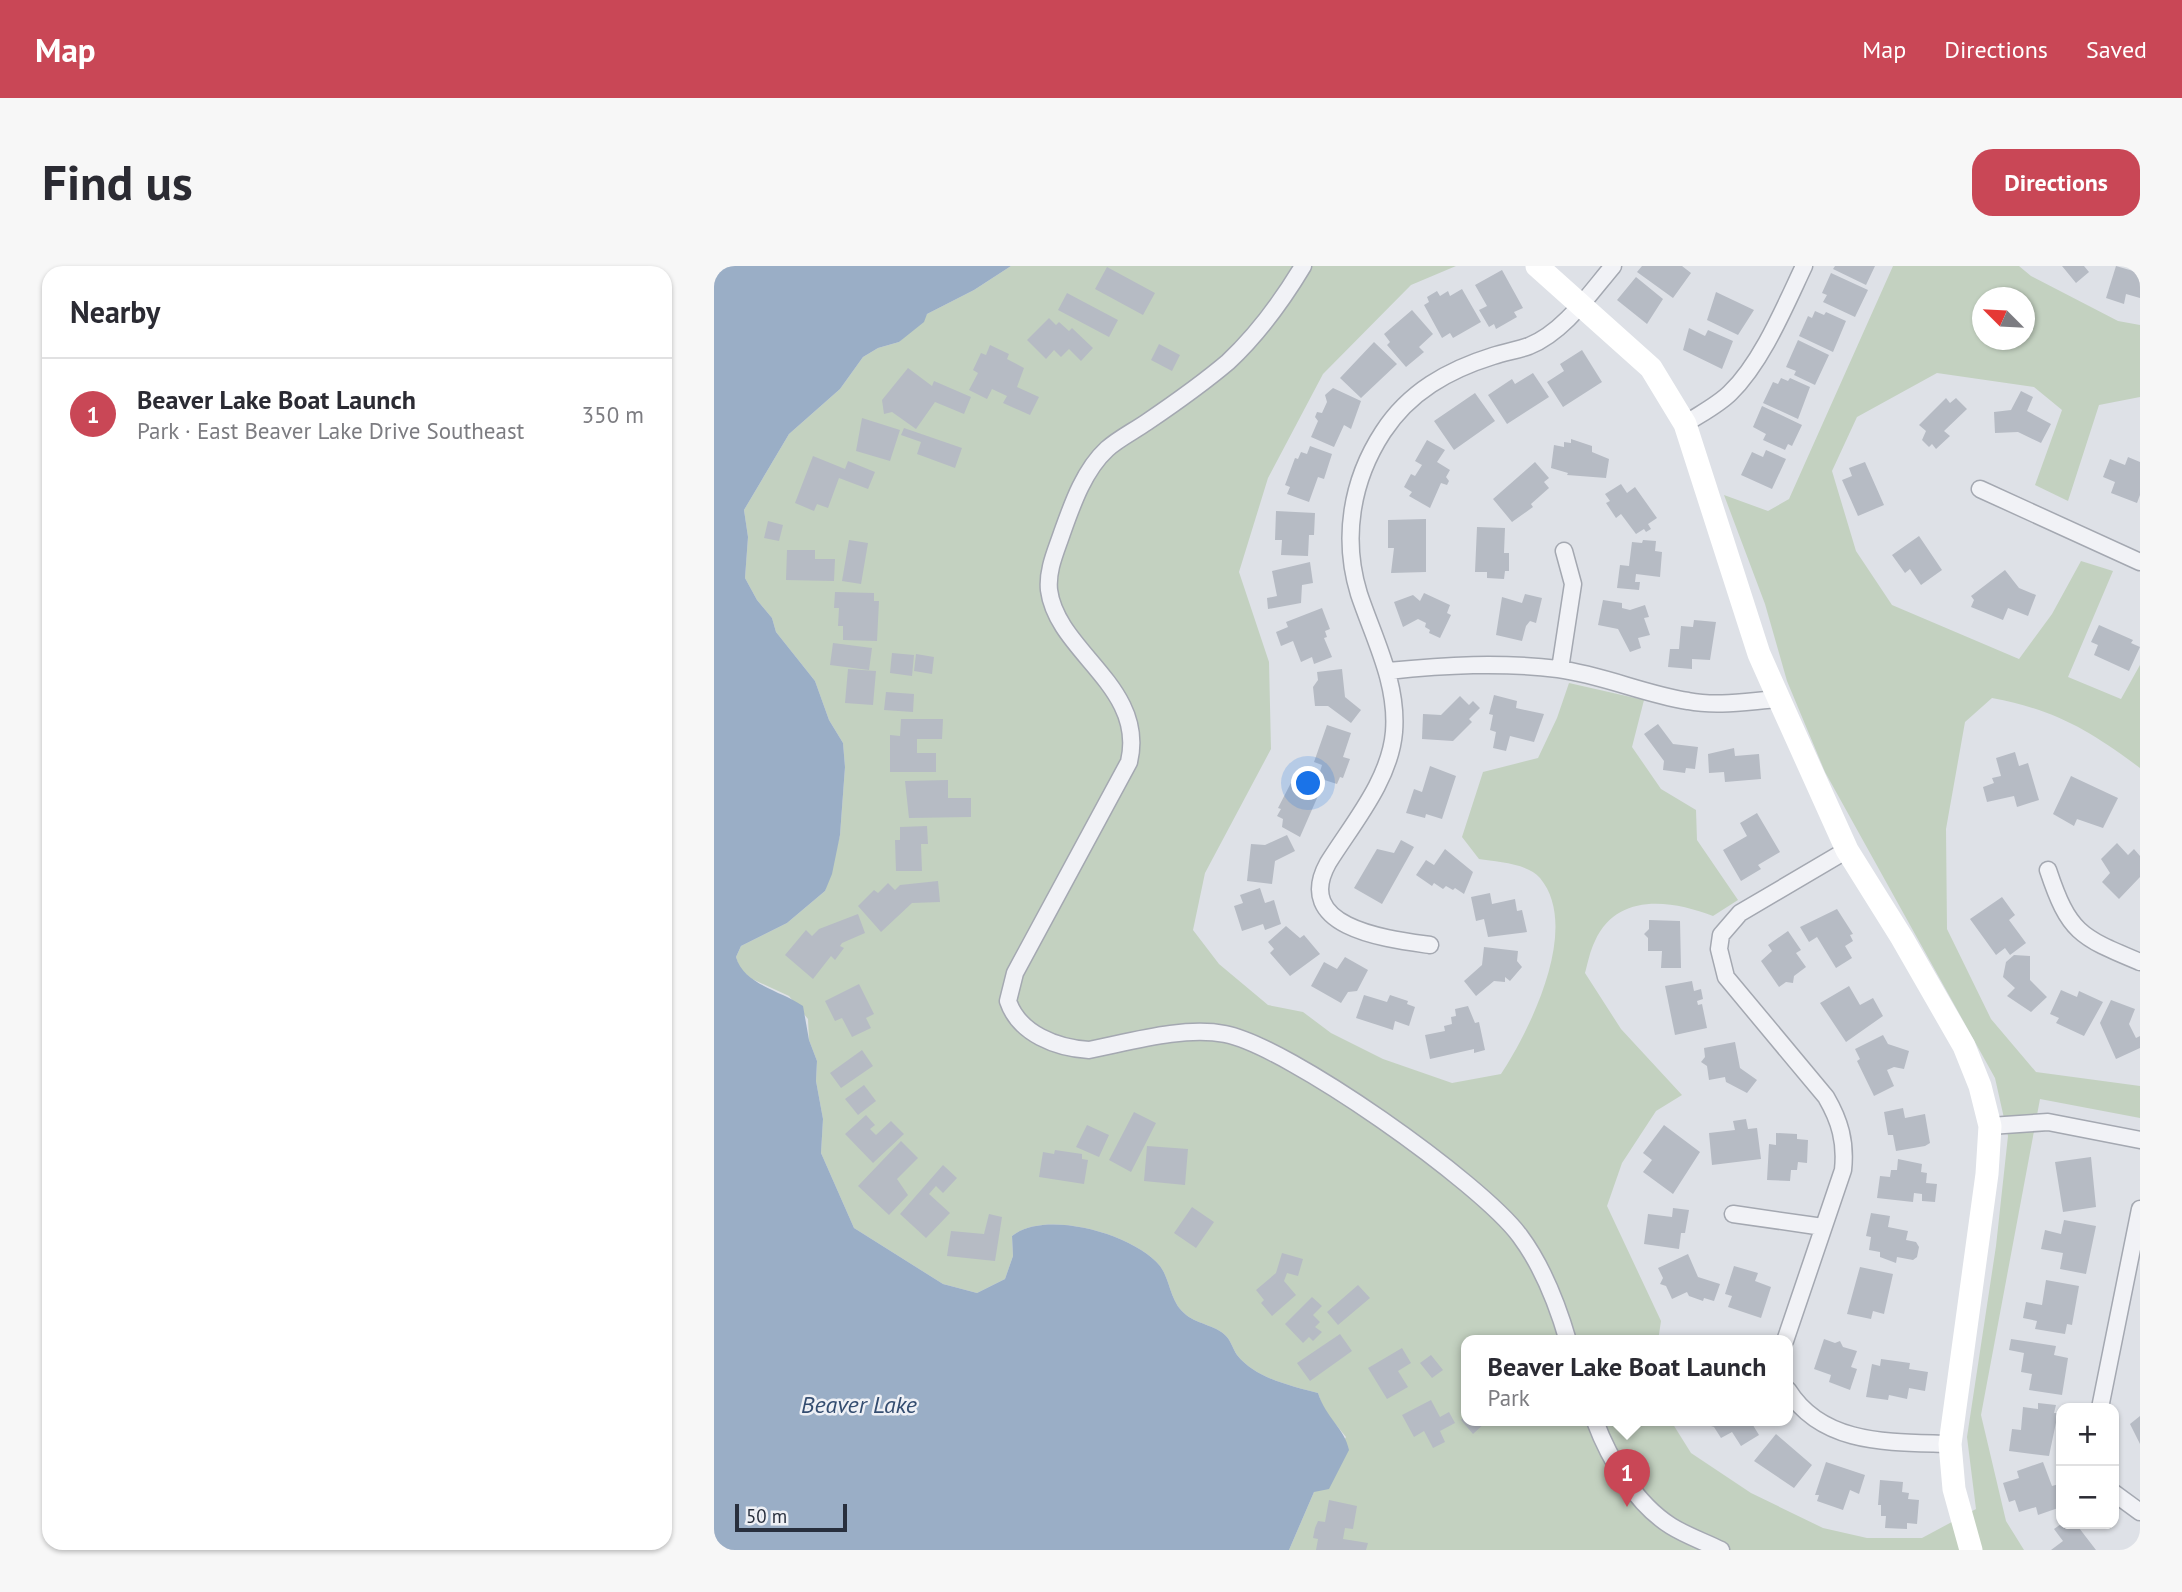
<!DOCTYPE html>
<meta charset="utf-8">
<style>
body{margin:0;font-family:"PT Sans",sans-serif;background:#f7f7f7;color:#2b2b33}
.controls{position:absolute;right:21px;bottom:21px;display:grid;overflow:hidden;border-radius:14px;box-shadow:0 2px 5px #0004}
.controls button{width:63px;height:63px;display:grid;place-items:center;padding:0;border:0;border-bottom:2px solid #e1e1e2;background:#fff;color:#2b2b33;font:35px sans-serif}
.compass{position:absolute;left:1258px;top:21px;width:63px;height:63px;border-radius:50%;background:#fff;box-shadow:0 2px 5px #0004;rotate:294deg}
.scale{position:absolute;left:21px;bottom:18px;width:112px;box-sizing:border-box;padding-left:7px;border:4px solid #282f3d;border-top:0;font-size:19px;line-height:24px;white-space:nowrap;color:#282f3d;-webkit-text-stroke:5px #eef0f5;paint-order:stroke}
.you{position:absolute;left:595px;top:518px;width:24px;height:24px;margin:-18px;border:5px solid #fff;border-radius:50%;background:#1a73e8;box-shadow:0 0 0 10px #1a73e833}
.badge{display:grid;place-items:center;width:46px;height:46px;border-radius:50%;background:#c94756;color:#fff;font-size:23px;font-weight:700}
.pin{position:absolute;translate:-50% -58px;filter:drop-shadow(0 2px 4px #0008)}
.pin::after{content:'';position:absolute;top:37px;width:24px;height:21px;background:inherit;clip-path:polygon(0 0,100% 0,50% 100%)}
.popup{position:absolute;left:747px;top:1069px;width:332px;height:91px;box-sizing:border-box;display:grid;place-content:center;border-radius:14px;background:#fff;filter:drop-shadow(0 2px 5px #0005);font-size:23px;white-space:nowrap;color:#7c7c81}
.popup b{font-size:26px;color:#2b2b33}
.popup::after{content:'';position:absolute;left:50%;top:100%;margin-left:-14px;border:14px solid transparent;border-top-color:#fff}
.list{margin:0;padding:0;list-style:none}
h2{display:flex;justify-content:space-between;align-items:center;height:91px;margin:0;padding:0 28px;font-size:30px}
h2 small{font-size:23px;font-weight:400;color:#7c7c81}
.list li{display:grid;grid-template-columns:46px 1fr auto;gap:21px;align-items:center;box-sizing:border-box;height:112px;padding:0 28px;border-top:2px solid #e1e1e2}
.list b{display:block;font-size:26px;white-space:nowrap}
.list p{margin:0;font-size:23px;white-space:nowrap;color:#7c7c81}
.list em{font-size:23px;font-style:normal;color:#7c7c81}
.map{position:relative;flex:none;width:1426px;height:1284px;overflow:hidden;border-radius:21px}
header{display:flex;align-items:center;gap:42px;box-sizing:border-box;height:98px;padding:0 35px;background:#c94756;color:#fff}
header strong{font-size:33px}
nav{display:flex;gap:38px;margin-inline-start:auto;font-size:24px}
.intro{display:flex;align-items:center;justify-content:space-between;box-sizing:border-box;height:168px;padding:0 42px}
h1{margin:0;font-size:49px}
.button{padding:18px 32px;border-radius:21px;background:#c94756;color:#fff;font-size:24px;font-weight:700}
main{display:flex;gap:42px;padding:0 42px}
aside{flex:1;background:#fff;border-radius:21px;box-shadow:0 2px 5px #0004}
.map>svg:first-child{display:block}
</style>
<header>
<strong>Map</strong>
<nav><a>Map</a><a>Directions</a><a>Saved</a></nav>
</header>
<div class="intro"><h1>Find us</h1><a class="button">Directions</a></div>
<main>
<aside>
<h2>Nearby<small></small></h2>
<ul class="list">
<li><span class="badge">1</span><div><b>Beaver Lake Boat Launch</b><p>Park · East Beaver Lake Drive Southeast</p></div><em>350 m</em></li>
</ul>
</aside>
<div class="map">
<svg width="1426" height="1284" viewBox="0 0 1426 1284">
<rect width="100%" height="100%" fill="#dee1e7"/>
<path fill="#c3d1c0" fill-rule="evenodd" d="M297 0H742L697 19 609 108 554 212 525 306 555 396 557 483 491 607 479 664 505 698 554 739 589 746 617 767 669 793 738 817 787 808C817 762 867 661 826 612 813 597 783 596 765 593L748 571 769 506 824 492 843 452 855 417 930 434 918 481 947 523 982 544 983 574 1024 634 999 650C958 634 903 626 881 675 876 685 874 696 871 707L907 763 968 829 942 845 908 897 893 940 947 1055 944 1075H752V1155H957L977 1187 1037 1227 1109 1262 1153 1272H1208L1262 1243 1253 1171 1282 980 1294 870 1281 812 1111 506 1073 415 1051 338 1010 229 1054 245 1075 233 1179 0H1305L1317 10 1404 55 1426 59V131L1385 139 1354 235 1321 219 1348 144 1320 121 1223 107 1143 151 1118 205 1142 285 1178 339 1305 393 1338 348 1367 295 1399 305 1354 411 1407 433 1426 399V502C1375 464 1341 444 1278 432L1251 456 1232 563 1233 663 1277 753 1322 806 1426 820V852L1326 833 1267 1149 1292 1255 1310 1284H575L600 1226 632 1171 610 1144 604 1127C577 1120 541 1112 523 1089 519 1083 517 1075 512 1070 502 1059 481 1058 470 1047 456 1035 456 1013 446 1000 420 968 331 943 298 970L299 990 291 1013 263 1027 229 1018 140 962 107 887 109 853 102 815 103 795 95 774 94 753 75 730 38 713 26 703 22 691 27 680 73 657 111 625 126 569 131 501 129 477 115 454 101 415 62 366 58 352 43 334 31 312 34 271 30 244 75 168 126 123 149 91 164 82 185 76 213 48 260 24ZM1268 32H1310V74H1268Z"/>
<path fill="#9aaec6" d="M0 0H297L260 24 213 48 210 56 185 76 164 82 149 91 126 123 75 168 30 244 34 271 31 312 43 334 58 352 62 366 101 415 115 454 129 477 131 501 126 569 118 608 111 625 73 657 27 680 22 691C30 719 68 725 89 740L95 774 103 795 102 815 109 853 107 887 140 962 229 1018 263 1027 291 1013 299 990 298 970C331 943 420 968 446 1000 456 1013 456 1035 470 1047 481 1058 502 1059 512 1070 517 1075 519 1083 523 1089 541 1112 577 1120 604 1127 612 1152 631 1163 635 1184L615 1223 600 1226 575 1284H0Z"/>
<path fill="#b6bbc4" d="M928 0H968L977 7 959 32 923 6Z
M1121 0H1161L1152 19 1119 3Z
M1348 0H1370L1375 6 1362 17Z
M1402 0 1426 7V32L1412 28 1410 38 1392 32Z
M393 1 441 27 429 49 381 23Z
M788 4 809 42 800 46 803 51 782 63 780 58 775 61 765 44 773 40 761 19Z
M1117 7 1154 24 1141 51 1109 36 1113 29 1108 27Z
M922 11 949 33 933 58 903 34Z
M748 23 767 56 739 72 736 67 728 72 710 39 715 36 713 31 723 25 726 30 734 25 736 30Z
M1002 26 1040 44 1024 69 993 54Z
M353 27 404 54 395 71 344 44Z
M698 44 719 68 705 81 710 86 692 101 673 79 676 76 670 68Z
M1101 45 1110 49 1112 46 1132 55 1119 86 1085 70 1094 50 1098 52Z
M335 52 342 59 345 56 355 65 358 62 379 82 367 95 355 83 347 91 340 84 332 93 313 74Z
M975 62 991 70 994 64 1019 75 1008 103 969 84Z
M1084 74 1115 89 1101 119 1080 109 1082 105 1072 101Z
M660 76 683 98 647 132 626 112Z
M445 78 466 89 458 105 437 94Z
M276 79 295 88 293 93 310 102 303 121 325 131 316 149 289 137 293 130 278 123 273 133 255 124 264 107 259 104 267 87 272 89Z
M868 84 888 116 849 141 833 116 850 105 846 98Z
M194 102 218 120 220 115 257 131 250 148 221 136 202 163 178 146 170 148 168 134Z
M819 107 835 131 793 158 774 129 798 113 801 118Z
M1067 112 1074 115 1076 112 1096 121 1084 153 1049 137 1059 116 1064 118Z
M619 122 647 135 637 163 630 159 620 181 597 171 604 155 601 151 603 146 608 147 613 136 611 129Z
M1307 125 1319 131 1313 145 1337 158 1327 177 1304 166 1281 167 1280 146 1297 144Z
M761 127 781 155 740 184 720 155Z
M1232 132 1236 137 1242 132 1253 143 1230 165 1236 170 1222 183 1218 178 1215 181 1208 174 1212 165 1205 159Z
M1048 140 1088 159 1078 180 1074 178 1071 184 1049 174 1052 168 1039 161Z
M148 152 186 164 176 195 142 185Z
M190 162 248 182 241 202 203 188 207 176 187 169Z
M857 173 878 180V186L895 193 892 212 853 209 854 207 837 202 840 179 850 181V176L857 177Z
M713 174 731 184 723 196 736 204 732 211 735 215 733 219 727 217 716 242 695 230 698 226 690 221 697 208 701 210 708 199 701 195Z
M596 180 618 188 610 213 604 211 595 236 573 228 576 221 571 219 581 192 584 193 587 186 593 188Z
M1052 184 1072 193 1058 223 1027 209 1038 186 1049 191Z
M99 190 131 203 134 195 161 206 154 223 125 212 114 242 103 238 100 245 81 237Z
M1414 191 1426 196V229L1423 237 1397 227 1401 216 1389 211 1396 193 1411 199Z
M821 196 835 212 830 216 835 222 817 238 819 241 798 256 779 233Z
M1151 196 1170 239 1144 250 1128 214 1138 210 1135 202Z
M907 218 913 227 921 221 943 252 934 258 937 263 932 266 930 263 922 268 907 248 902 252 892 237 896 235 891 228Z
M562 245 601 247 600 269H595L594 290 567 289 568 274H561Z
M712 253V306L677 307 680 282H674V254Z
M54 255 69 259 65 275 50 272Z
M763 261 791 262 790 287H795V305H791L790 313 773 312V306H761Z
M1205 270 1228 304 1207 319 1196 303 1191 307 1178 289Z
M135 274 154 277 147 318 128 315Z
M929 274 942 275 941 285 948 286 946 311 922 308 921 316H926L925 324 903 322 906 299 915 300 918 276 928 277Z
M73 284H101V293H121L120 315 72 314Z
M596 296 599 317 588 319 587 337 554 343 553 332 563 330 558 305Z
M1291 304 1305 322 1322 329 1314 350 1294 342 1289 354 1257 341 1260 334 1257 330Z
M121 326 160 327V335H165L163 375 129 374V360H124L125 342H120Z
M710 327 736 339 733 347 737 349 726 372 715 367 716 364 711 361 712 357 704 353 689 361 680 336 699 329 706 335Z
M811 328 828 332 822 357 816 355 812 360 808 375 782 369 788 331 808 337Z
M889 334 908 337V342L916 344 931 339 935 351 930 352 936 369 924 372 927 382 916 386 904 363 884 359Z
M608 342 616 363 611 365 613 371 610 372 618 391 600 398 598 391 587 396 579 375 567 380 562 366 574 361 572 356Z
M980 354 1002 356 996 394 978 393V403L954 401 956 383H965L967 360 979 361Z
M1385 359 1419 374 1417 377 1426 381 1415 405 1380 389 1384 379 1377 376Z
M119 377 158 382 155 404 116 399Z
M178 387 200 389 198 410 176 407Z
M202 388 220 391 218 408 200 405Z
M134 403 162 405 159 439 131 437Z
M628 403 631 431 647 444 637 457 614 440H601L599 421 604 414 603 406Z
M172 426 200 428 199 446 170 444Z
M780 429 803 435 802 442 830 448 820 476 796 470 792 485 779 482 782 466 776 464 779 449 775 448Z
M746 430 755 439 759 435 766 442 755 453 758 456 739 475 708 473 709 448 727 449Z
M187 453H229L228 473H203V487H222V506H176V469L186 470Z
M944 458 959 478 984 481 981 503 972 502 971 507 949 504 950 495 930 468Z
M613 459 637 467 629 491 636 493 629 512 626 511 623 518 604 512 608 499 600 496Z
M1020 482 1021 490 1045 488 1047 513 1011 516 1010 506 995 507 994 488Z
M1301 486 1305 500 1314 497 1325 534 1303 541 1300 530 1273 536 1269 521 1280 517 1278 512 1287 510 1282 492Z
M716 500 742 510 728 553 712 548 711 552 692 547 700 523 708 526Z
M581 509 607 523 586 571 568 561 569 553 563 550 567 543 564 542Z
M1357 510 1404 532 1389 562 1363 553 1360 560 1339 548Z
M234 514V532H257V551L195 552 191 515Z
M1043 547 1066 586 1044 599 1047 603 1027 615 1009 584 1033 570 1026 557Z
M213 560 214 578H207L208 605H182L181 574H186V561Z
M573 569 581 585 561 595 558 618 533 615 537 578 551 579Z
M687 574 700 581 668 638 640 622 663 583 680 587Z
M1403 577 1414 589 1420 583 1426 590V611L1405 633 1388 616 1396 607 1387 593Z
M731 583 759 606 750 628 741 622 739 624 732 620 729 623 720 617 718 620 702 609 712 594 720 599Z
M224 615 226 636 198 637 167 666 144 640 160 624 164 627 174 617 181 624 186 619Z
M546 622 551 637 560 634 567 658 551 664 549 658 528 665 520 640 529 637 526 629Z
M776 627 778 638 801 633 803 645 808 644 813 666 774 671 770 653 762 655 757 631Z
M1288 631 1301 649 1295 654 1312 677 1296 689 1291 682 1282 689 1256 653Z
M1123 643 1139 668 1136 669 1139 675 1131 680 1138 692 1122 702 1103 671 1095 676 1086 661Z
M144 648 151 667 128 677 126 680 130 682 121 694 117 690 99 713 71 689 92 664 98 670 105 663Z
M935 654 966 655 967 702H947L948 685H934V672L930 668 935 663Z
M572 660 586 672 590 669 606 688 576 710 556 687 560 683 554 676Z
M1074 665 1087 684 1082 687 1092 701 1080 710 1079 717 1072 716 1065 721 1047 695 1058 685 1054 679Z
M770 681 804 685 803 695 808 701 796 715 791 711V716L780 715 762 730 750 715 768 699Z
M1300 689 1316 690V714L1333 731 1317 746 1293 730 1301 722 1289 711 1292 696Z
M631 691 654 704 643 725 634 726 627 737 597 720 610 696 623 703Z
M978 715 980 725 987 723 989 733 983 735 984 739 988 738 993 762 961 769 951 720Z
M145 718 160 748 152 752 157 762 138 771 128 752 121 755 111 735Z
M1135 720 1146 739 1159 732 1169 750 1132 776 1106 737Z
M1347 724 1363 731 1365 725 1389 736 1370 770 1342 757 1345 752 1336 748Z
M650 729 673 736 676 729 694 735 693 738 701 741 695 760 681 755 679 764 642 752Z
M1397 734 1421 743 1415 758 1422 772 1426 770V782L1402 793 1386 757Z
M754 740 761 757 765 756 771 784 760 787V783L716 793 711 769 731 765 730 760 738 758 737 751 742 750 741 743Z
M1169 769 1174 778 1195 785 1190 803 1180 801 1173 804 1180 820 1160 830 1143 795 1146 793 1141 783Z
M1021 776 1026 802 1043 814 1033 827 1012 816 1011 811 995 814 993 800 987 796 991 791 990 782Z
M148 784 159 800 127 822 116 807Z
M150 819 162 835 144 849 131 833Z
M1189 842 1191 852 1211 848 1216 877 1211 880 1182 885 1179 869H1174L1170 846Z
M420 846 442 857 417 906 395 894Z
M152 849 161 859 156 863 162 869 177 855 190 868 159 897 131 868Z
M1032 853 1034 863 1043 862 1047 893 998 899 995 867 1021 864 1019 855Z
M373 859 395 869 385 891 362 881Z
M950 859 986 886 959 928 929 906 938 894 929 887Z
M1062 867 1083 868V873L1094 874 1093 897 1084 896 1083 904H1077L1076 915 1053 914 1055 878 1062 879Z
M187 875 204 892 183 913 194 929 175 949 144 920Z
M433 880 474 883 471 919 430 915Z
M341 884 368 888V893L374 894 370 918 325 911 329 886 340 888Z
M1377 891 1382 941 1349 946 1341 896Z
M1184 893 1208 898 1207 906 1213 907 1212 917 1223 918 1221 936 1208 935V928L1200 927 1199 936 1163 932 1166 910 1176 911 1177 904H1183Z
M229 899 243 912 229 927 222 920 215 928 236 947 212 972 186 948Z
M478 941 500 956 482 982 460 967Z
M959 942 975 944 971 967H967L965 983 930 978 934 948 958 951Z
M1157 947 1176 950 1174 961 1194 965 1192 974 1202 976 1205 981 1203 991 1199 994 1183 991 1182 997 1166 991V986L1155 984 1157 971 1152 970Z
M275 948 288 951 281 995 233 990 237 965 270 968Z
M1350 954 1382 960 1372 1008 1346 1003 1349 987 1327 983 1331 964 1347 968Z
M568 987 589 993 584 1010 573 1007 570 1015 582 1029 558 1050 547 1037 550 1034 542 1024 562 1007Z
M974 988 984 1011 1006 1018 1000 1035 990 1032 989 1035 975 1030 973 1026 958 1033 952 1020 946 1018 949 1012 944 1002Z
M1020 1000 1044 1007 1041 1015 1057 1021 1047 1052 1014 1041 1018 1030 1011 1028Z
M1146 1001 1179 1008 1170 1048 1159 1045 1157 1053 1133 1048Z
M1332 1014 1365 1020 1358 1059 1353 1058 1351 1068 1321 1063 1323 1055 1309 1052 1312 1036 1328 1039Z
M644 1019 656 1032 624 1059 613 1046Z
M598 1031 608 1040 599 1049 606 1056 601 1061 608 1066 599 1075 595 1071 589 1077 571 1058Z
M626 1068 638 1085 596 1115 583 1097Z
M1110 1073 1121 1077 1126 1075 1129 1081 1143 1085 1137 1101 1143 1103 1136 1124 1115 1116 1117 1109 1100 1103Z
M1297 1073 1342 1080 1340 1089 1354 1092 1348 1129 1315 1124 1318 1108 1307 1106 1310 1087 1295 1084Z
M688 1082 697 1097 684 1105 694 1121 673 1133 654 1102Z
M717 1089 729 1104 718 1112 706 1097Z
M1167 1093 1196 1097 1195 1103 1214 1106 1211 1125 1195 1122 1193 1133 1175 1129 1174 1134 1152 1131 1158 1098 1166 1100Z
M717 1134 726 1151 735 1146 741 1157 726 1165 731 1176 719 1182 710 1165 700 1171 688 1149Z
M1324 1137 1342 1139 1340 1147H1344L1335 1190 1295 1185 1298 1163 1307 1164 1309 1141 1324 1143Z
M752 1149V1155H773L759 1168 747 1154Z
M1426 1150V1178L1416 1158Z
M995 1155 1037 1156 1045 1169 1027 1180 1018 1166 1007 1172 1000 1161 994 1159Z
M1062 1168 1098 1199 1080 1222 1040 1195Z
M1112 1196 1151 1209 1145 1228 1136 1224 1129 1244 1103 1235 1105 1229H1101Z
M1329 1196 1338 1220 1345 1218 1347 1241 1324 1249 1322 1241 1305 1246 1301 1234 1295 1236 1289 1217 1305 1212 1303 1205Z
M1166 1214 1189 1216 1188 1226 1195 1227 1194 1233 1205 1234 1203 1258 1193 1257V1263L1171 1262 1172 1250H1167V1239H1164Z
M615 1234 643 1240 639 1263 631 1262 629 1273 654 1277 652 1284H602L604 1273 599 1272 601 1262 604 1255 611 1256Z
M1347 1258H1362L1382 1284H1337L1349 1275 1340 1263Z"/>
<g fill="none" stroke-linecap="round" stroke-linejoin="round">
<g stroke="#a4a8b1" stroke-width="19">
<path id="street" d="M589 0C568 35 544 68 514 96 488 118 461 137 433 156 420 165 404 173 393 183 370 204 358 239 348 267 342 285 333 304 335 324 343 386 433 421 415 496L301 707 294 735C305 768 343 782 375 784 416 776 469 760 511 768 574 780 767 917 806 970 829 1001 843 1037 854 1075
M971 158C986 148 1004 139 1016 127 1048 96 1071 40 1090 0
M1266 223 1426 296
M846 403 859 318 850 285
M674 405C732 399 786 396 844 403 889 409 930 428 974 435 1004 441 1035 435 1065 433
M1334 604C1355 667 1366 671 1426 696
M716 679C673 673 578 662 614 597 639 557 676 514 680 466 684 417 660 373 645 328 628 273 637 215 669 166 695 126 734 104 779 90 791 86 804 84 815 80 850 66 876 27 899 0
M1276 860 1334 856 1426 874
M1019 948 1109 961
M1071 1075 1129 904C1132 876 1126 855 1112 831L1012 711 1005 683 1007 669 1026 647 1133 584
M1074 1124C1109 1180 1178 1176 1236 1178
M1386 1142 1426 943
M881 1155C895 1193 922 1238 957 1260 973 1270 991 1276 1007 1284
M1400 1227 1426 1246"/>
</g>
<use href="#street" stroke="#f1f2f6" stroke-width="16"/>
<path stroke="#fff" stroke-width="23" d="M823 0 937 102 971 158 1045 388 1065 433 1133 584 1188 672 1250 780 1266 820 1276 860 1273 908 1236 1178 1240 1223 1257 1284"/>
</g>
<g text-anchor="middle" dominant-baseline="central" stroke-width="5" stroke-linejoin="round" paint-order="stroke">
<g font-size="24" font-style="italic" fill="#344d70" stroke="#eef0f5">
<text x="145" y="1138">Beaver Lake</text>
</g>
</g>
</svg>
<div class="controls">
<button>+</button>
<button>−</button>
</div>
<svg class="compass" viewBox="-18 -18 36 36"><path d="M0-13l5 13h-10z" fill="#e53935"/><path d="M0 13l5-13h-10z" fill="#7c7c81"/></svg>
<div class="scale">50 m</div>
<div class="you"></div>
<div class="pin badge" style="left:913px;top:1241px">1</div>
<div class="popup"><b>Beaver Lake Boat Launch</b>Park</div>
</div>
</main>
